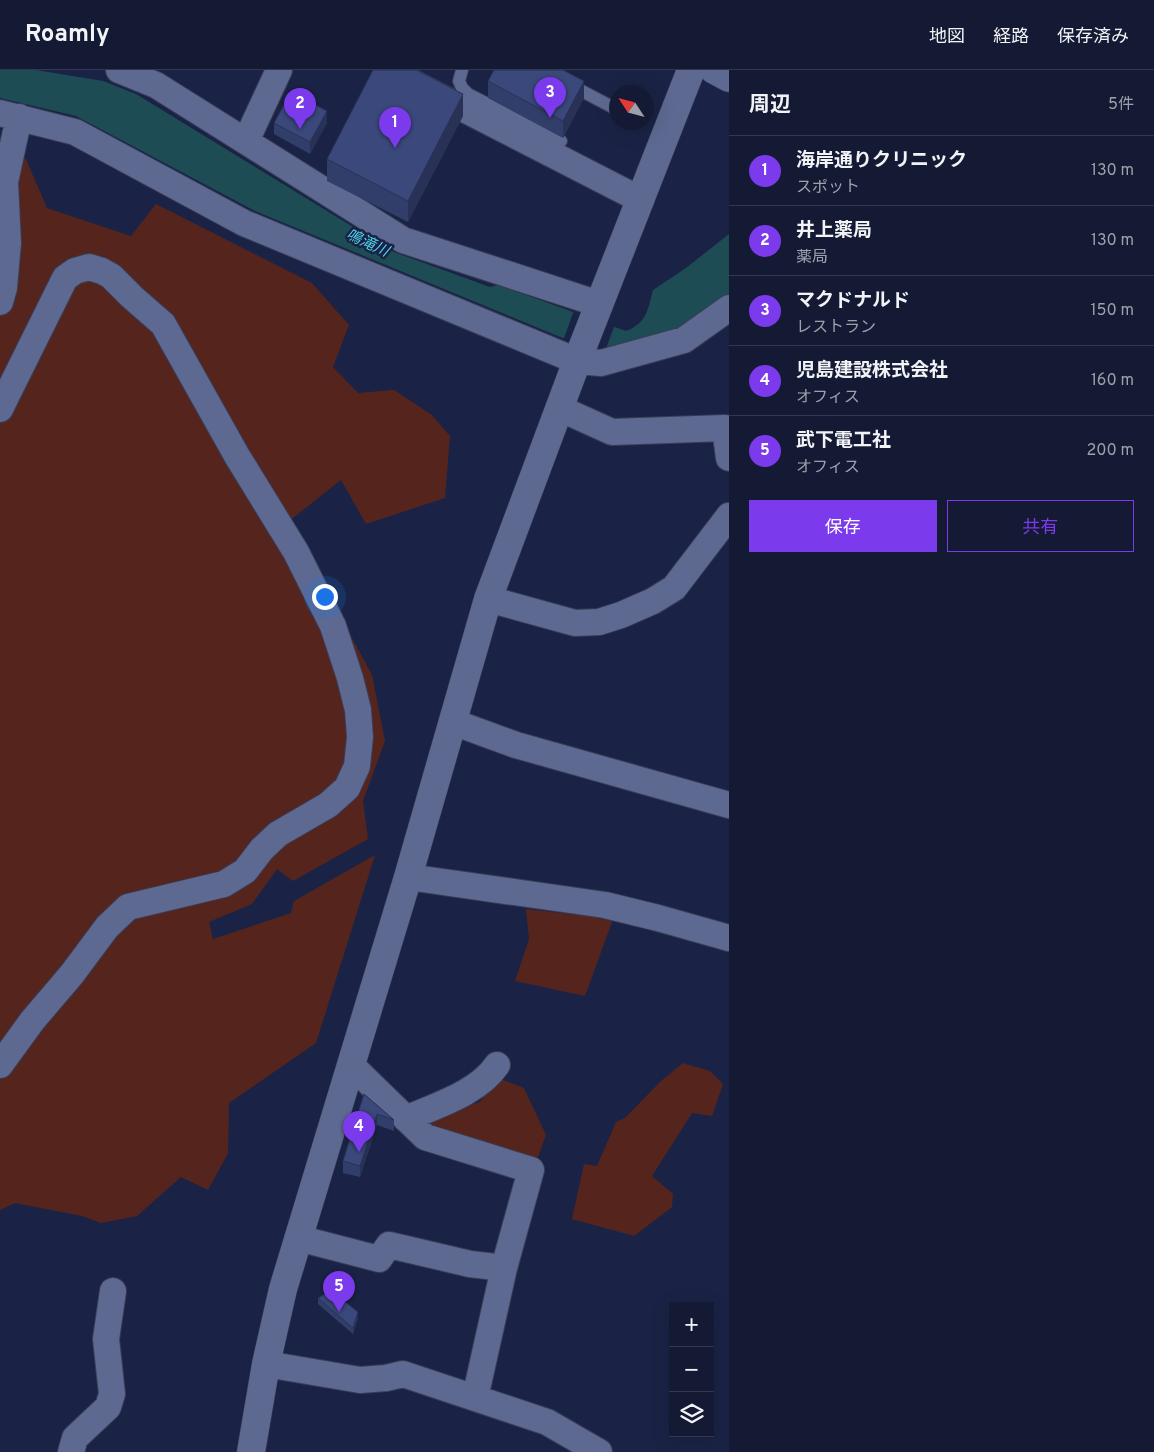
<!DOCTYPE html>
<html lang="ja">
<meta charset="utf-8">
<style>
body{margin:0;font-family:Overpass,"Noto Sans JP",sans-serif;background:#212740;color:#f1f3f6}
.controls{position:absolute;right:15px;bottom:15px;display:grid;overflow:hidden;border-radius:0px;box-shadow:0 5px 20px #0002}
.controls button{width:45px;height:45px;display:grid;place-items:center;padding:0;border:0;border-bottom:1px solid #33384f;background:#141a34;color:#f1f3f6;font:25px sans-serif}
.compass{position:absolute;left:609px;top:15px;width:45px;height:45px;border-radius:50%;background:#141a34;box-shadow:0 5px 20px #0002;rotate:306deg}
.you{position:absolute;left:324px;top:526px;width:18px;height:18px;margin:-12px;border:4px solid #fff;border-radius:50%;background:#1a73e8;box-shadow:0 0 0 8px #1a73e833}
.badge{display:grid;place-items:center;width:32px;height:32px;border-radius:50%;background:#7c3aed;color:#fff;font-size:16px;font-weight:700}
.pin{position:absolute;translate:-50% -41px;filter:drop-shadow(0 1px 2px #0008)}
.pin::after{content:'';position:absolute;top:26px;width:18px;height:15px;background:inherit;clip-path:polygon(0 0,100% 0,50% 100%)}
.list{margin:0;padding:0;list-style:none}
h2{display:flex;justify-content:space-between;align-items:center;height:65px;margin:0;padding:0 20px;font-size:21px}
h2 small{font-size:16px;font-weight:400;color:#9da1ac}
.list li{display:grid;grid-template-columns:32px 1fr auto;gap:15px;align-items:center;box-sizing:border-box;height:70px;padding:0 20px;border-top:1px solid #33384f}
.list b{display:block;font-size:19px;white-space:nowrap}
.list p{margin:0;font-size:16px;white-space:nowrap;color:#9da1ac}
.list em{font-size:16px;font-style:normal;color:#9da1ac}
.actions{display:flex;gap:10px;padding:15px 20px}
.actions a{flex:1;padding:11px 0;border:1px solid #7c3aed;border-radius:0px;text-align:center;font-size:18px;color:#7c3aed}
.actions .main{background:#7c3aed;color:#fff}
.icon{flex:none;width:28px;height:28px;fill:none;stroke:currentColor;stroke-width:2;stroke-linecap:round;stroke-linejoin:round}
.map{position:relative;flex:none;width:729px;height:1382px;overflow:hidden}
header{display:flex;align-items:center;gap:30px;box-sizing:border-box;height:70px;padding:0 25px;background:#141a34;border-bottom:1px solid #33384f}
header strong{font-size:24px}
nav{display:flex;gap:28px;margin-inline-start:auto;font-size:18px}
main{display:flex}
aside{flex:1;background:#141a34}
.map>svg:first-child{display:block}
</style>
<header>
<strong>Roamly</strong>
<nav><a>地図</a><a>経路</a><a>保存済み</a></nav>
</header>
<main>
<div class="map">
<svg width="729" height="1382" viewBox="0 0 729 1382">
<rect width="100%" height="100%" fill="#1a2345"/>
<path fill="#55251d" d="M0 78 26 89 47 138 131 166 156 134 312 213 349 255 333 297 358 323 394 320 432 345 450 366 445 428 366 454 341 410 289 451 372 605 385 671 363 731 368 769 293 811 277 799 252 834 209 852 213 869 291 843 294 831 375 785 316 973 229 1033 228 1083 208 1120 181 1107 137 1146 101 1153 82 1146 15 1133 0 1140Z
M526 839 613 849 585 926 515 911 529 869Z
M683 993 710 1001 723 1014 712 1046 692 1043 652 1106 673 1124 672 1137 634 1166 572 1149 584 1094 597 1096 616 1052 625 1048 661 1011Z
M498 1008 524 1018 546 1065 536 1093 417 1052 480 1032Z"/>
<path fill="#1d4c55" d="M0 0H36L103 11 136 24 394 182 490 217 498 215 626 261C647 253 648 239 653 220L686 198 729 164V228L685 260 604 285 255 141 76 46 0 28Z"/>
<path fill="#1a2345" d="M574 240 615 254 603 287 563 271Z"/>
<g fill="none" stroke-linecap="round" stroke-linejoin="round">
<g stroke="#393d58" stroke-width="14">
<path id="service" d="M462 0 459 11 462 18 468 24 561 71
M542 0 616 39"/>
</g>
<g stroke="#393d58" stroke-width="28">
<path id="minor" d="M119 0 156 15 403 170 599 234
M388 0 641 130
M0 43 75 62 244 153 577 291 601 293 684 270 729 238
M246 71 279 0
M0 232 4 218 8 173 5 112 19 47
M559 338 612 362 725 358 729 388
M0 339 65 208 75 201 89 197 102 201 111 206 132 227 163 254 237 386 296 482 333 556 350 608 358 640 360 667 357 696 347 718 328 735 278 764 262 779 245 801 224 814 128 837 107 857 72 904 32 951 0 995
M488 529 575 553 599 552 621 545 653 531 674 518 729 446
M453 652 516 675 729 735
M408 807 605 835 658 848 729 868
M351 995 425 1067 531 1100 504 1198 475 1328
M406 1049C437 1035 478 1023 497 995
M298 1168 379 1189 389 1175 470 1194 504 1198
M266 1294 360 1310 386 1308 403 1304 547 1352 599 1382
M71 1382 75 1368 108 1337 112 1324 106 1269 113 1221"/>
</g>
<g stroke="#393d58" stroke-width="29">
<path id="tertiary" d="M714 0 729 8
M251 1382 266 1294 283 1219 408 807 488 529 577 291 691 0"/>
</g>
<use href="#service" stroke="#5d6991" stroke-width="12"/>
<use href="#minor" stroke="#5d6991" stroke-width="26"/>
<use href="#tertiary" stroke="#5d6991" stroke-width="28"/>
</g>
<path fill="#323e6a" d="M488 11 584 28 563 68 488 28Z
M463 46 408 152 327 111V89Z
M274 53H327L310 84 274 64Z
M364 1024 394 1050V1061L377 1055 360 1107 343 1103V1091Z
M318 1228 358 1248 353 1264 318 1234Z"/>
<path fill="#293256" d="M584 11V28L563 68V51Z
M463 24V46L408 152V131Z
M327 41V53L310 84V72Z
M377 1044V1055L360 1107V1096Z
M358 1242V1248L353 1264V1258Z"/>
<path fill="#3a487b" stroke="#293256" d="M373 0H416L463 24 408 131 327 89Z
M494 0H563L584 11 563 51 488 11Z
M291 22 327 41 310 72 274 53Z
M364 1024 394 1050 377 1044 360 1096 343 1091Z
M325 1224 343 1230 358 1242 353 1258 318 1228Z"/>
<g text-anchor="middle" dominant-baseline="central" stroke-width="5" stroke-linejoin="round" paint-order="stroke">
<g font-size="15" font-style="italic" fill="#4ed3ea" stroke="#1a2345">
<text transform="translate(367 174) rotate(25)">鳴滝川</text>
</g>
</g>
</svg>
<div class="controls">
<button>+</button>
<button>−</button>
<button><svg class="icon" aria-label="layers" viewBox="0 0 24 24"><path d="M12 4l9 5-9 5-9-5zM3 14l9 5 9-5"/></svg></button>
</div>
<svg class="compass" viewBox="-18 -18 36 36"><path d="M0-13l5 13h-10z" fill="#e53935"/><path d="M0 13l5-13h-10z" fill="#9da1ac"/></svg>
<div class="you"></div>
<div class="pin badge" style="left:395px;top:78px">1</div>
<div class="pin badge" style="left:300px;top:59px">2</div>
<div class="pin badge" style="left:550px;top:48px">3</div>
<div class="pin badge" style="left:359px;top:1082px">4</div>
<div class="pin badge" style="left:339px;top:1242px">5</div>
</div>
<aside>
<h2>周辺<small>5件</small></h2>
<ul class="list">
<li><span class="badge">1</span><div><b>海岸通りクリニック</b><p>スポット</p></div><em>130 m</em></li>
<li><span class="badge">2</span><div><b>井上薬局</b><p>薬局</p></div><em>130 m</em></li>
<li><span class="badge">3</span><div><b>マクドナルド</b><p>レストラン</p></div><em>150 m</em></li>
<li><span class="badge">4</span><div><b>児島建設株式会社</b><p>オフィス</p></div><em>160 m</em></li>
<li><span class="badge">5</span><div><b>武下電工社</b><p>オフィス</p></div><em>200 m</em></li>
</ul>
<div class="actions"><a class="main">保存</a><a>共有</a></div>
</aside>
</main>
